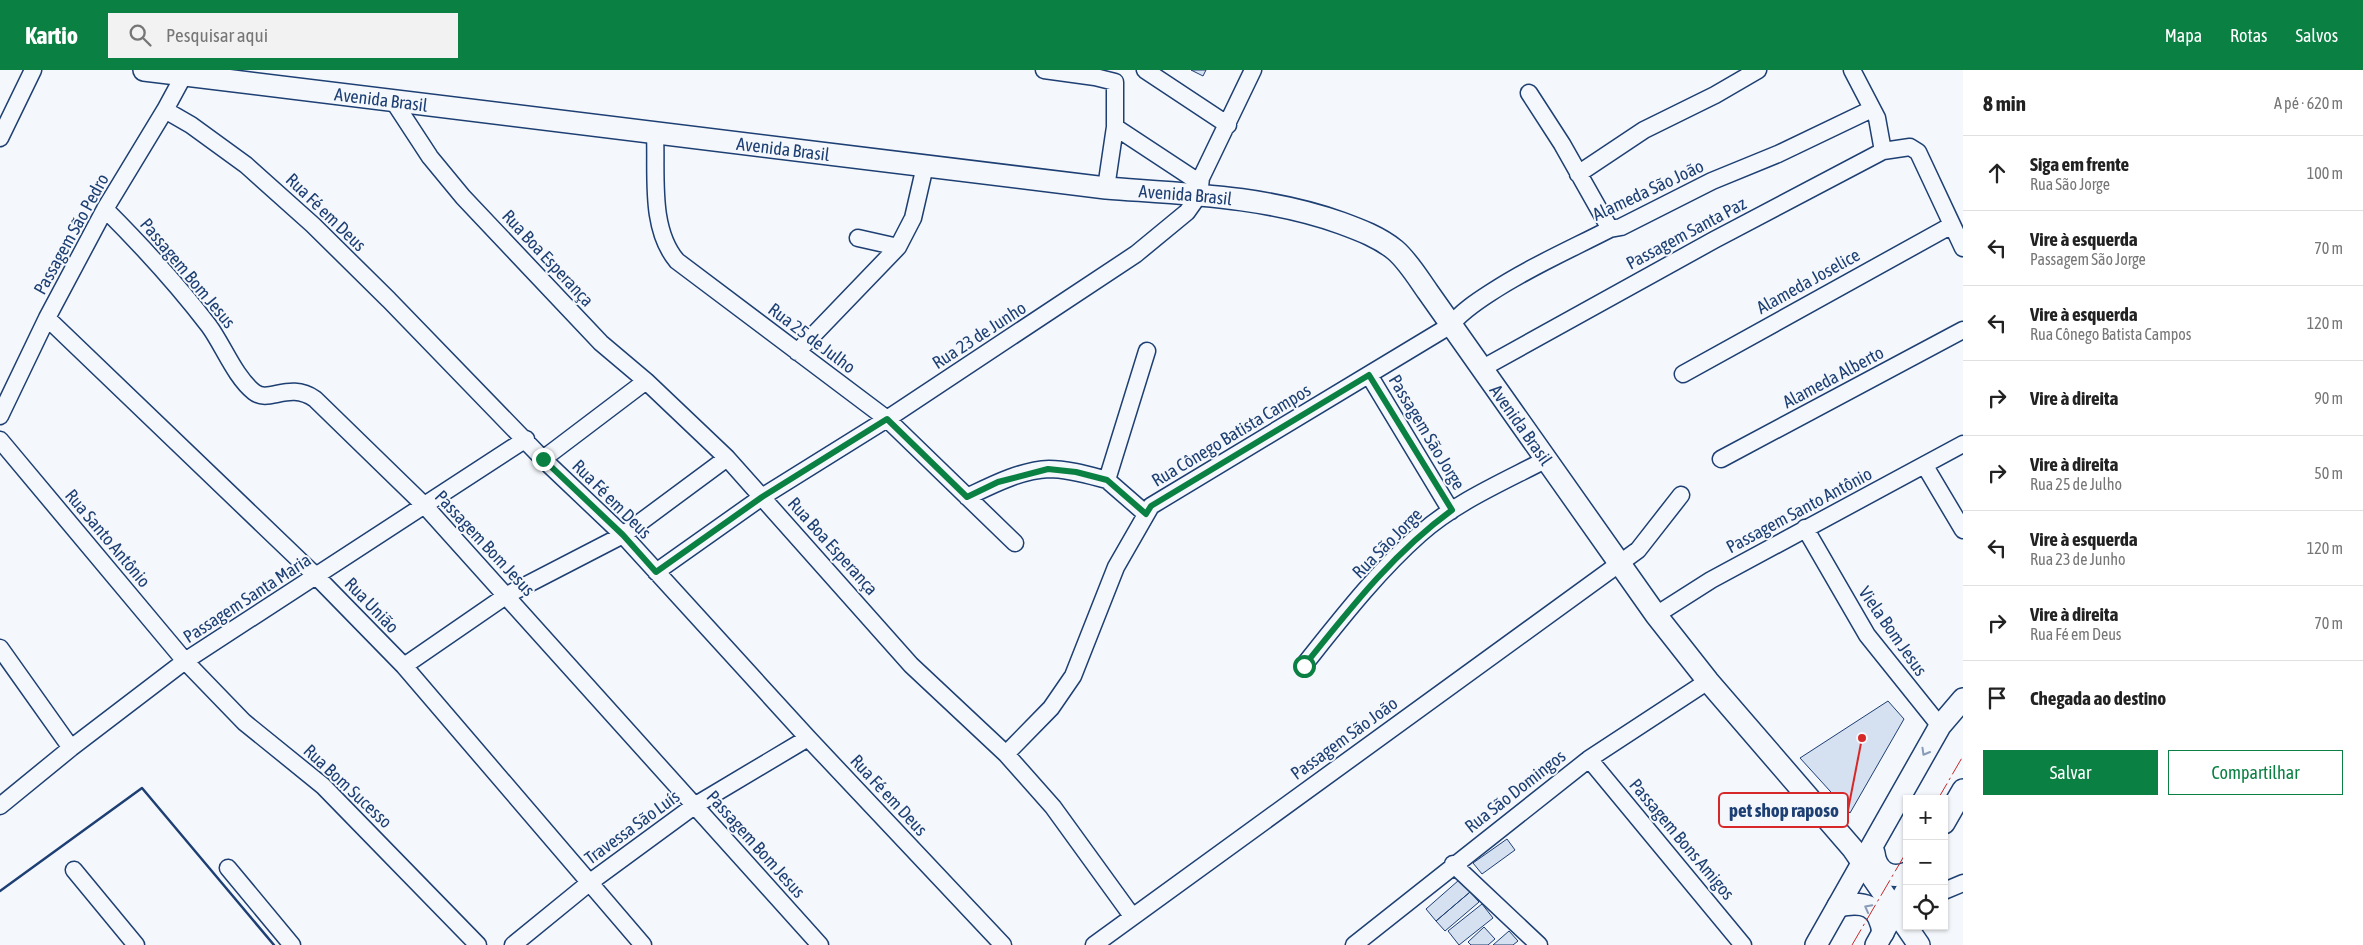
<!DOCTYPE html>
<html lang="pt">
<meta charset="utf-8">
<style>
body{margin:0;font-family:"Asap Condensed",sans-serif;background:#f2f2f2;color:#222}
.controls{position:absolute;right:15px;bottom:15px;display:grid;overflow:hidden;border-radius:0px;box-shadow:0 1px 4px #0004}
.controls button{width:45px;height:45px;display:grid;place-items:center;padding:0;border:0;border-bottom:1px solid #e0e0e0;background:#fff;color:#222;font:25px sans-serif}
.stop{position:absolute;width:15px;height:15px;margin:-11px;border:4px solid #0b8043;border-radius:50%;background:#fff}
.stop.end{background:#0b8043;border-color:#fff;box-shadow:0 1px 5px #0008}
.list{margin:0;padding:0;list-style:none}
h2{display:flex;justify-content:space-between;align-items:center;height:65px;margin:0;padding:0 20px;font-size:21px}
h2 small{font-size:16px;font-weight:400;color:#767676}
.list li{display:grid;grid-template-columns:32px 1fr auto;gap:15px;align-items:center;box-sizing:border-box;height:75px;padding:0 20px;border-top:1px solid #e0e0e0}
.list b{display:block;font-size:19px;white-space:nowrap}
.list p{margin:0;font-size:16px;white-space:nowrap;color:#767676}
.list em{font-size:16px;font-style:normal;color:#767676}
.actions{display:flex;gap:10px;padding:15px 20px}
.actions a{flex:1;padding:11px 0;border:1px solid #0b8043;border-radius:0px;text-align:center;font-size:18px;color:#0b8043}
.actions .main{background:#0b8043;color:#fff}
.icon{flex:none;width:28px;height:28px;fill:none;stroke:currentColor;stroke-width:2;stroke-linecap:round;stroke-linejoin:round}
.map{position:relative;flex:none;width:1963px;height:875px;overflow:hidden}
header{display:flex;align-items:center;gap:30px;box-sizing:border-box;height:70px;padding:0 25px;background:#0b8043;color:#fff}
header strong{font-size:24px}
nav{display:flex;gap:28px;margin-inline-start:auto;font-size:18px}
.search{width:350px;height:45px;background:#f2f2f2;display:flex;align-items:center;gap:12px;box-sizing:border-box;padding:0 18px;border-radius:0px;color:#767676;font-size:19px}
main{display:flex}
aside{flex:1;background:#fff}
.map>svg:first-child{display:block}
</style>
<header>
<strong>Kartio</strong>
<div class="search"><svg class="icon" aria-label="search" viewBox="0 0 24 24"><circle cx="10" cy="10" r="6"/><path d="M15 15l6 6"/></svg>Pesquisar aqui</div>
<nav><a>Mapa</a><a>Rotas</a><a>Salvos</a></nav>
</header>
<main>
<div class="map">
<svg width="1963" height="875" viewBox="0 0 1963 875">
<rect width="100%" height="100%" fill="#f4f7fb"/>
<path fill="#d5e0f0" stroke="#1d3f73" d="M1191 0H1206L1203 6Z
M1888 631 1904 649 1850 743 1800 688Z
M1507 769 1515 780 1482 804 1473 793Z
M1459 810 1470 822 1436 851 1426 839Z
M1470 822 1479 832 1445 861 1436 851Z
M1482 834 1493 848 1459 875 1448 861Z
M1484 857 1495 869 1488 875H1471L1468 872Z
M1509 861 1518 871 1513 875H1493Z"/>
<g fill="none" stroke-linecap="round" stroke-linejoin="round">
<g stroke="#1d3f73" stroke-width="19">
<path id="minor" d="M1044 0 1095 7 1115 12V57L1200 113
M1145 0 1228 55
M1852 0 1877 48 1883 81
M1529 23 1562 74 1610 159
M394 32 430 87 463 127 601 273 646 311 727 388 911 595 1006 684 1053 737 1132 846
M165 40 191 55 246 95 313 155 389 230 543 389 623 465 808 668 1003 875
M655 63C657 104 649 158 677 191L887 349 1015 473
M0 68 33 0
M1578 104 1644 60 1715 25 1758 0
M1106 118 1115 57
M105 139C142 176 177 214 209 256 223 275 235 307 254 322 269 334 289 311 315 329L425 436 820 875
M858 168 898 177
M47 248 317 507 404 596 643 875
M797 282 898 177 913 148 925 96
M1481 299 1714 170 1883 81 1910 77 1918 82 1963 178
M1683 304 1952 155
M1369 305 1451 441
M0 346 47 248 105 139 165 40 184 5
M0 370 185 591 244 652 323 716 478 875
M543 389 646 311
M1721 389 1963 260
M1925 396 1963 460
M967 427C992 415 1021 400 1049 399 1068 399 1088 405 1107 410
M1146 444 1107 410 1147 281
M1805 458 1867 565 1940 656
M656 502 762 427 887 349 1136 184 1187 142 1199 125 1201 108 1253 0
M1656 545 1711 510 1963 374
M0 578 71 678
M1304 595C1340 550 1377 502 1420 464 1456 432 1503 412 1545 390
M404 596 507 525 623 465 727 388
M1006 684 1051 638 1073 606 1116 497 1151 436 1451 255C1461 242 1476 232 1490 223 1528 198 1569 180 1610 159L1621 157 1712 111 1778 84 1872 39
M1589 689 1743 875
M0 736 71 678 185 591 526 369
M1453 794 1539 875
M228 798 292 875
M74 800 136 875
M1944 821 1963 813
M513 875 589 813 694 736 808 668
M1094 875 1638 480 1681 425
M1354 875 1589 689 1708 611"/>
</g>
<g stroke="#1d3f73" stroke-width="24">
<g id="major">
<path id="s1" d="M144 0 1106 118C1185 124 1266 126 1341 153 1360 160 1379 167 1395 180 1408 191 1418 208 1428 222L1656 545 1708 611 1853 779 1919 875"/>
<path d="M1944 753 1963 720"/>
<path d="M1874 783C1876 801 1890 810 1907 803"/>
<path d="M1838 836C1863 831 1879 834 1883 863"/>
<path d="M1816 875 1940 656 1963 629"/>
<path d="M1876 875 1907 819"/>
</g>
</g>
<use href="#minor" stroke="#f4f7fb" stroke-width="16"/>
<use href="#major" stroke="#f4f7fb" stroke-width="21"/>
<path stroke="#1d3f73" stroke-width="2.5" d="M0 821 142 718 274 875"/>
<path stroke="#c62828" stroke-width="1" stroke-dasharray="18 4 2.5 4" stroke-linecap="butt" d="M1938 729 1963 686
M1852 875 1907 781"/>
</g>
<defs><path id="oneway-chevron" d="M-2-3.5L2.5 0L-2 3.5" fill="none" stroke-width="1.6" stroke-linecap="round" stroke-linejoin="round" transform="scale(1.25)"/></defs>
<g stroke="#889bb7">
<use href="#oneway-chevron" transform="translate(1925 682) rotate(120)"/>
<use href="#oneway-chevron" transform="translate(1868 838) rotate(-152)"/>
</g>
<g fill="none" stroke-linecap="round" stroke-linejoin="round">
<path stroke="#0b8043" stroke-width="6" d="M543 389 623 465 656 502 762 427 887 349 967 427 998 412 1048 399 1076 402 1107 410 1146 444 1151 436 1369 305 1452 440C1393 483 1349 540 1304 596"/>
</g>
<g text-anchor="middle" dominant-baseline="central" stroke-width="4" stroke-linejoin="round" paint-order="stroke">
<g font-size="18" fill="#1d3f73" stroke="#f4f7fb">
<text stroke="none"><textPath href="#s1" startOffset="239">Avenida Brasil</textPath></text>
<text stroke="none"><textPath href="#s1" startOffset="644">Avenida Brasil</textPath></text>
<text transform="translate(1648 120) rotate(-25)">Alameda São João</text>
<text stroke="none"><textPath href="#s1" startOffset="1049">Avenida Brasil</textPath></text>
<text transform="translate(326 142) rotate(44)">Rua Fé em Deus</text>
<text transform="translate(1686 163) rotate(-28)">Passagem Santa Paz</text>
<text transform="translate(71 164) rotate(-61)">Passagem São Pedro</text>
<text transform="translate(548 188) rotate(47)">Rua Boa Esperança</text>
<text transform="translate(188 203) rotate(50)">Passagem Bom Jesus</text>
<text transform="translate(1808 211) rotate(-29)">Alameda Joselice</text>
<text transform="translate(979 265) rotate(-33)">Rua 23 de Junho</text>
<text transform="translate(812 268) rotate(37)">Rua 25 de Julho</text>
<text transform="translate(1833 307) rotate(-28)">Alameda Alberto</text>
<text stroke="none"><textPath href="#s1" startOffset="1484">Avenida Brasil</textPath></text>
<text transform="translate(1427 362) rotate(59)">Passagem São Jorge</text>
<text transform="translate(1231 365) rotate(-31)">Rua Cônego Batista Campos</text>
<text transform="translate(612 429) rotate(45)">Rua Fé em Deus</text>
<text transform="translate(1799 440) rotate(-28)">Passagem Santo Antônio</text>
<text transform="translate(108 468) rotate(50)">Rua Santo Antônio</text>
<text transform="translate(485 473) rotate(47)">Passagem Bom Jesus</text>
<text transform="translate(1387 473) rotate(-45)">Rua São Jorge</text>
<text transform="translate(833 476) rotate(48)">Rua Boa Esperança</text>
<text transform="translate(247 528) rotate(-33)">Passagem Santa Maria</text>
<text transform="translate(372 535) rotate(46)">Rua União</text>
<text transform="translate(1893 561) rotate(55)">Viela Bom Jesus</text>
<text transform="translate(1344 668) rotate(-36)">Passagem São João</text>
<text transform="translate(348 716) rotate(43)">Rua Bom Sucesso</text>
<text transform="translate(1515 721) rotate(-38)">Rua São Domingos</text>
<text transform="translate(889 725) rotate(47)">Rua Fé em Deus</text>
<text transform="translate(632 757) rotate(-36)">Travessa São Luís</text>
<text transform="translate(1682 769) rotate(50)">Passagem Bons Amigos</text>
<text transform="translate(756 774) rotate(48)">Passagem Bom Jesus</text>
</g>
</g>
<path fill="none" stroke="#d62828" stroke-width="2" d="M1862 668L1848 740"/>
<circle fill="#d62828" stroke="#f4f7fb" stroke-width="2" cx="1862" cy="668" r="5"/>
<rect fill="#f4f7fb" stroke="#d62828" stroke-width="2" x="1719" y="723" width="129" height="34" rx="5"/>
<g font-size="19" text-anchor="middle" font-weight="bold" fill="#1d3f73">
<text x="1784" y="747">pet shop raposo</text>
</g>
</svg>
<div class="controls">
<button>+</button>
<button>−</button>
<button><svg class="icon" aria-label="locate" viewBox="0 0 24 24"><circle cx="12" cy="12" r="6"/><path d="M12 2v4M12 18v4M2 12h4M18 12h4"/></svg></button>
</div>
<div class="stop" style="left:1304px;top:596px"></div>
<div class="stop end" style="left:543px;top:389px"></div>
</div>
<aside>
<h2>8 min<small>A pé · 620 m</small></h2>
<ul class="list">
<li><svg class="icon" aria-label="ahead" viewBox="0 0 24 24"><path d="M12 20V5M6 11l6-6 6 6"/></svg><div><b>Siga em frente</b><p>Rua São Jorge</p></div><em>100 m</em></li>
<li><svg class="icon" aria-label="left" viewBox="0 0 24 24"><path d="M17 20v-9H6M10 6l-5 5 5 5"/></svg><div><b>Vire à esquerda</b><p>Passagem São Jorge</p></div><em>70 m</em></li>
<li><svg class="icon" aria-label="left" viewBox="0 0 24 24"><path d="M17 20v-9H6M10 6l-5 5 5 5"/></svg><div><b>Vire à esquerda</b><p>Rua Cônego Batista Campos</p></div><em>120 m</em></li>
<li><svg class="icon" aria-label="right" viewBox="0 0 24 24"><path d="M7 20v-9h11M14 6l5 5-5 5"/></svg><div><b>Vire à direita</b></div><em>90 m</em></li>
<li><svg class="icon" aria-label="right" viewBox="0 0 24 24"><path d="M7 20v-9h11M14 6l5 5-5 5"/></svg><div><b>Vire à direita</b><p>Rua 25 de Julho</p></div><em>50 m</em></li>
<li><svg class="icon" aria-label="left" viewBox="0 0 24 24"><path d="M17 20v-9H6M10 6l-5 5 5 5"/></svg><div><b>Vire à esquerda</b><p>Rua 23 de Junho</p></div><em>120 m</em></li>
<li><svg class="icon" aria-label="right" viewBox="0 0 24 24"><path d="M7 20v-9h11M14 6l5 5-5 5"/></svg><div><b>Vire à direita</b><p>Rua Fé em Deus</p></div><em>70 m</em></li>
<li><svg class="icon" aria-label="arrive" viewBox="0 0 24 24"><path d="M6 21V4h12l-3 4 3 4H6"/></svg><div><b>Chegada ao destino</b></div></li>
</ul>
<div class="actions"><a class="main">Salvar</a><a>Compartilhar</a></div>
</aside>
</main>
